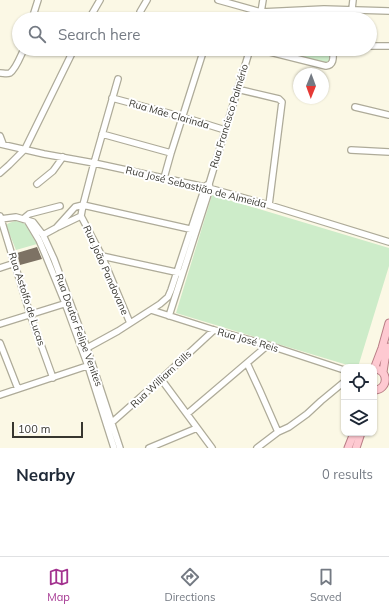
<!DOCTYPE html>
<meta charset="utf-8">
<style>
body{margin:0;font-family:Mulish,sans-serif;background:#f2f2f3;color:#1f2937}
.controls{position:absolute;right:12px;bottom:12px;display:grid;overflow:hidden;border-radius:8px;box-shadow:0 1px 3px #0004}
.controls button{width:36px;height:36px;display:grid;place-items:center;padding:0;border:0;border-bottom:1px solid #e0e1e3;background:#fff;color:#1f2937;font:20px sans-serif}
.compass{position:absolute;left:293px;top:68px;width:36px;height:36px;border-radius:50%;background:#fff;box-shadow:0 1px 3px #0004;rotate:181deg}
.scale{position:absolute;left:12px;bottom:10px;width:71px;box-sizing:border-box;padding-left:4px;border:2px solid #37362f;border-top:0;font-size:11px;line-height:14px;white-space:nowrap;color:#37362f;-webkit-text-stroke:3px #fff;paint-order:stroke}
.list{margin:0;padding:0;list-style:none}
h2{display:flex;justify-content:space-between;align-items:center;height:52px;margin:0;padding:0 16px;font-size:17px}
h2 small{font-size:13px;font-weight:400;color:#747a83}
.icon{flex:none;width:22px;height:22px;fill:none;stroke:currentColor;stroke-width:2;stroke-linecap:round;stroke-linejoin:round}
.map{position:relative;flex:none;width:389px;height:448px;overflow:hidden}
.search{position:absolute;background:#fff;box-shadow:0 1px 3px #0004;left:12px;right:12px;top:12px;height:44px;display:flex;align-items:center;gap:10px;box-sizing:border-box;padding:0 14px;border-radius:22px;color:#747a83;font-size:15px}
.sheet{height:108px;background:#fff}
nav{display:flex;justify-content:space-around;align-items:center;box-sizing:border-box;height:56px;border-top:1px solid #e0e1e3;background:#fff;font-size:11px;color:#747a83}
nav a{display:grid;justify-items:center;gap:2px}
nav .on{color:#a3328f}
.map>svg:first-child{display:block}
</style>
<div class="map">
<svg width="389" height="448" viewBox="0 0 389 448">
<rect width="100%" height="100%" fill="#fbf8e5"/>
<path fill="#cdecc9" d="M330 50V61L327 64 279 53 283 52Z
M212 195 389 248V266L358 367H354L176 313Z
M15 221 21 222 25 224 37 244 16 250 6 225 9 223Z"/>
<path fill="#7d7264" d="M37 247 42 259 20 265 17 253Z"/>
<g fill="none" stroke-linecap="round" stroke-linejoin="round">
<g stroke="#aeab99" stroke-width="8">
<path id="minor" d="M218 0 261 12 324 9 389 11
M352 9 353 0
M32 19 38 0
M89 19 100 0
M141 19 140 12 147 0
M259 19 261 12 263 0
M370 46H389
M250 49 270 52 326 66C335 65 333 56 333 49
M275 51 297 49
M0 73C3 73 7 74 10 73 16 69 21 55 24 49
M237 89 279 99 282 102 269 205
M112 98 183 117 225 130
M355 107 389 115
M102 134 171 153
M0 136 3 144
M0 144 44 154 94 163 205 187 269 205 389 242
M351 150 389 152
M0 173 9 165 25 149 74 49
M164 178 171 153 204 49
M37 184 53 171 63 157
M0 216 30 314 53 378
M81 216 102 256 130 323
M0 219 16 217 33 222 43 235 54 259 87 348 120 448
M23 219 29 214 60 206
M27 220 39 240 45 254 65 303 88 366 114 448
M58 227 81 216 83 205 194 230
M43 235 56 228 75 207 83 205 94 163 118 79
M102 256 180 273
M0 268 15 263
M151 310 214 330 268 345 344 370
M169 316 210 188 209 184 250 49
M0 324 67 303
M0 343 18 389
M87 348 118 331 160 304 168 297 171 290 205 187 207 185
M247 363 260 391 278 432
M161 379 212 448
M0 395 90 365
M187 414 268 345
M109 425 161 379 214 330
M149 448 197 428
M257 448 278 432 289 427 307 414 321 401 344 382"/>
</g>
<g stroke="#b87e85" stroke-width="9">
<path id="major" d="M374 369 382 348 389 323
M374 369C389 369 389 390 374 390
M383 372 385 359 389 347
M348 448 354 433
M356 448 361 433"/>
</g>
<use href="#minor" stroke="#fff" stroke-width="5.5"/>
<use href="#major" stroke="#fec9d1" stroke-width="7"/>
</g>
<g text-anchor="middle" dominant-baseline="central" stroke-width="4" stroke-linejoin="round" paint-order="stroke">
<g font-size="10" fill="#37362f" stroke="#fff">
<text transform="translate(169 114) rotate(16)">Rua Mãe Clarinda</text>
<text transform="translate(229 116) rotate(-73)">Rua Francisco Palmério</text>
<text transform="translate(196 187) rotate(14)">Rua José Sebastião de Almeida</text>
<text transform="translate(106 270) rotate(66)">Rua João Pandovane</text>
<text transform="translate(27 299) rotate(72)">Rua Astolfo de Lucas</text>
<text transform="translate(79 330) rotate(70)">Rua Doutor Felipe Venites</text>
<text transform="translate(248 340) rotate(16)">Rua José Reis</text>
<text transform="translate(161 379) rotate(-43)">Rua William Gills</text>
</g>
</g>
</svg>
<div class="controls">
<button><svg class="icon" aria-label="locate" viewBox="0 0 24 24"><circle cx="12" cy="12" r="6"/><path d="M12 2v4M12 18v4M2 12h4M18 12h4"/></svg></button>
<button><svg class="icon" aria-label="layers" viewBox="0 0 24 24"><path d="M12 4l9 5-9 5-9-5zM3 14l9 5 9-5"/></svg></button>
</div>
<svg class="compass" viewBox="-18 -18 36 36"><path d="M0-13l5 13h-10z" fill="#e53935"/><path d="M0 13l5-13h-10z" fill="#747a83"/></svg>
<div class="scale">100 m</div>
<div class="search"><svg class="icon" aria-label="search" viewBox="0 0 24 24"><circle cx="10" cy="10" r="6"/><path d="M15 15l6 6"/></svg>Search here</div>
</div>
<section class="sheet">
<h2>Nearby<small>0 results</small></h2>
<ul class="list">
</ul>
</section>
<nav>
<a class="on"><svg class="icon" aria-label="map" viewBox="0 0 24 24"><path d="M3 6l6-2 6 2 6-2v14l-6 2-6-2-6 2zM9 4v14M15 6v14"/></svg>Map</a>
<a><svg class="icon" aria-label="directions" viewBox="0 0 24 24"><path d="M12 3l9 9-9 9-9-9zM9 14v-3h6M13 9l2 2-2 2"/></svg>Directions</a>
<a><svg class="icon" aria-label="saved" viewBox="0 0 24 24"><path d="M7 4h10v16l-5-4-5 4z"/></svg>Saved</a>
</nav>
